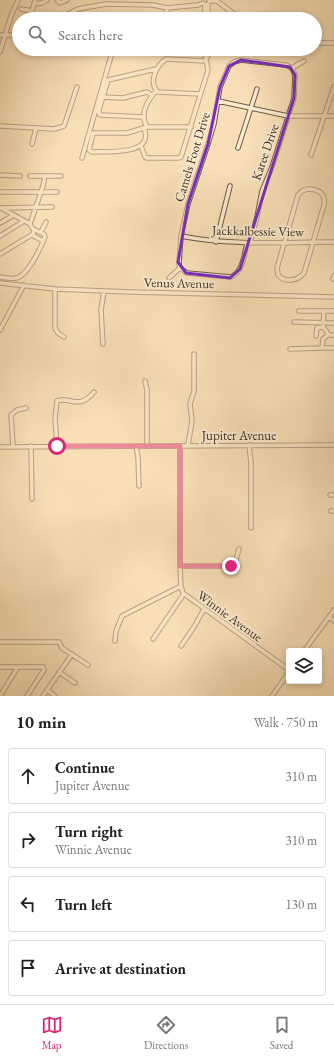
<!DOCTYPE html>
<meta charset="utf-8">
<style>
body{margin:0;font-family:"EB Garamond",serif;background:#f6f6f6;color:#222}
.controls{position:absolute;right:12px;bottom:12px;display:grid;overflow:hidden;border-radius:4px;box-shadow:0 2px 6px #0003}
.controls button{width:36px;height:36px;display:grid;place-items:center;padding:0;border:0;border-bottom:1px solid #e0e0e0;background:#fff;color:#222;font:20px sans-serif}
.stop{position:absolute;width:12px;height:12px;margin:-9px;border:3px solid #db2777;border-radius:50%;background:#fff}
.stop.end{background:#db2777;border-color:#fff;box-shadow:0 1px 4px #0008}
.list{margin:0;padding:0;list-style:none}
h2{display:flex;justify-content:space-between;align-items:center;height:52px;margin:0;padding:0 16px;font-size:17px}
h2 small{font-size:13px;font-weight:400;color:#767676}
.list li{display:grid;grid-template-columns:26px 1fr auto;gap:12px;align-items:center;box-sizing:border-box;height:56px;margin:0 8px 8px;padding:0 8px;border:1px solid #e0e0e0;border-radius:4px}
.list b{display:block;font-size:15px;white-space:nowrap}
.list p{margin:0;font-size:13px;white-space:nowrap;color:#767676}
.list em{font-size:13px;font-style:normal;color:#767676}
.icon{flex:none;width:22px;height:22px;fill:none;stroke:currentColor;stroke-width:2;stroke-linecap:round;stroke-linejoin:round}
.map{position:relative;flex:none;width:334px;height:696px;overflow:hidden}
.search{position:absolute;background:#fff;box-shadow:0 2px 6px #0003;left:12px;right:12px;top:12px;height:44px;display:flex;align-items:center;gap:10px;box-sizing:border-box;padding:0 14px;border-radius:22px;color:#767676;font-size:15px}
.sheet{height:308px;background:#fff}
nav{display:flex;justify-content:space-around;align-items:center;box-sizing:border-box;height:56px;border-top:1px solid #e0e0e0;background:#fff;font-size:11px;color:#767676}
nav a{display:grid;justify-items:center;gap:2px}
nav .on{color:#db2777}
.map>svg:first-child{display:block}
</style>
<div class="map">
<svg width="334" height="696" viewBox="0 0 334 696">
<rect width="100%" height="100%" fill="#f8dfb7"/>
<filter id="stains"><feTurbulence type="fractalNoise" baseFrequency=".005" numOctaves="4"/><feColorMatrix values="0 0 0 0 .2 0 0 0 0 .09 0 0 0 0 .02 0 0 0 .5 -.17"/></filter>
<radialGradient id="worn" r=".72"><stop offset=".6" stop-color="#630" stop-opacity="0"/><stop offset="1" stop-color="#630" stop-opacity=".3"/></radialGradient>
<g fill="none" stroke-linecap="round" stroke-linejoin="round">
<g stroke="#6d5a46" stroke-width="5.5">
<path id="minor" d="M35 0 31 15 32 18H35L64 16 78 9 106 4 153 5 167 8 198 5 203 3
M57 0 60 3 67 0
M209 1H217L241 19
M34 4 42 3 47 0
M208 4V19
M21 9 32 11
M166 19 167 8
M204 19 205 4
M0 35H19
M315 43H334
M0 52 11 16 18 0
M206 59 209 54 208 49
M292 68 304 61
M156 91C147 101 139 114 147 127H191
M200 94 158 92C148 82 156 66 166 59L206 61
M102 97 123 98 147 92 152 95
M218 101 288 116H334
M143 117 101 115 99 114V110L108 80 156 69
M0 126 36 128 32 144
M36 128 54 129 64 126 77 87
M144 128C155 156 107 151 92 152L89 150 93 133H127L147 127
M141 146 145 157 147 158H178L181 157 208 70 204 49
M238 148 257 89
M311 155 334 87
M82 158 113 49
M0 175 20 176
M30 176H61
M308 189C319 189 326 194 324 205L304 273C298 281 285 283 278 275L277 268 298 195 302 191Z
M0 192H57
M1 208 52 207
M1 208 30 224
M0 223 14 215
M41 232 46 222
M32 235 43 241
M0 236 24 221
M181 236C232 246 283 242 334 242
M216 242 230 186
M247 243C244 255 243 272 231 277L187 273 180 268 179 264 181 236 188 204 208 144 214 124 220 87 229 66 234 62 241 60 286 65 292 68
M250 243 257 217 262 191 272 167 294 98 295 75 292 68
M0 254 33 234 34 231 30 224 43 186 45 176
M0 277C5 278 11 279 16 278 28 276 41 247 45 237L44 234 33 229
M169 278 180 268
M333 279 334 276
M0 283 55 289 130 292 334 297
M55 289V328L58 333 64 337
M299 311H334
M324 311 323 327 327 332 328 335H334
M294 322 334 323
M0 330 24 285
M328 335 323 339 322 348H334
M316 336 317 328 323 327
M103 344 101 310 104 291
M290 349 322 348
M145 381 147 390V446
M188 445 192 421 190 404 194 391V354
M249 445 251 463V528
M13 446 11 415 17 410 26 408
M31 446 32 499
M57 446 55 418 57 401C71 396 78 411 94 392
M136 446 138 457 139 486
M180 446V566L181 586 183 593 289 670
M0 447 334 445
M330 495H334
M331 511H334
M180 566H232L235 563 239 549
M329 617 334 621
M153 639 183 595
M115 641 116 631 122 616 181 586
M0 642H59L62 648 88 665
M181 646 194 627 204 609
M304 651 334 610
M0 667H43L44 670 27 696
M59 672 75 683
M47 690 55 696
M0 696 18 667
M43 696 72 654
M272 696 289 672"/>
</g>
<use href="#minor" stroke="#faead0" stroke-width="3.5"/>
</g>
<g fill="none" stroke-linecap="round" stroke-linejoin="round">
<path stroke="#db2777" stroke-width="5" d="M57 446H180V566H231"/>
</g>
<path d="M0 0H334V696H0ZM241 60 290 67 295 75 294 98 240 269 230 278 186 273 178 262 188 204 208 144 220 87 229 66Z" fill="#f8dfb7" fill-opacity=".55" fill-rule="evenodd"/>
<path fill="none" stroke="#7b2cbf" stroke-width="3" stroke-linejoin="round" d="M241 60 290 67 295 75 294 98 240 269 230 278 186 273 178 262 188 204 208 144 220 87 229 66Z"/>
<g text-anchor="middle" dominant-baseline="central" stroke-width="4" stroke-linejoin="round" paint-order="stroke">
<g font-size="13" fill="#3f2e21" stroke="#faead0">
<text transform="translate(265 152) rotate(-71)">Karee Drive</text>
<text transform="translate(192 157) rotate(-73)">Camels Foot Drive</text>
<text transform="translate(258 231) rotate(1)">Jackkalbessie View</text>
<text transform="translate(179 283) rotate(1)">Venus Avenue</text>
<text x="239" y="435">Jupiter Avenue</text>
<text transform="translate(230 616) rotate(36)">Winnie Avenue</text>
</g>
</g>
<rect width="100%" height="100%" filter="url(#stains)"/>
<rect width="100%" height="100%" fill="url(#worn)"/>
</svg>
<div class="controls">
<button><svg class="icon" aria-label="layers" viewBox="0 0 24 24"><path d="M12 4l9 5-9 5-9-5zM3 14l9 5 9-5"/></svg></button>
</div>
<div class="stop" style="left:57px;top:446px"></div>
<div class="stop end" style="left:231px;top:566px"></div>
<div class="search"><svg class="icon" aria-label="search" viewBox="0 0 24 24"><circle cx="10" cy="10" r="6"/><path d="M15 15l6 6"/></svg>Search here</div>
</div>
<section class="sheet">
<h2>10 min<small>Walk · 750 m</small></h2>
<ul class="list">
<li><svg class="icon" aria-label="ahead" viewBox="0 0 24 24"><path d="M12 20V5M6 11l6-6 6 6"/></svg><div><b>Continue</b><p>Jupiter Avenue</p></div><em>310 m</em></li>
<li><svg class="icon" aria-label="right" viewBox="0 0 24 24"><path d="M7 20v-9h11M14 6l5 5-5 5"/></svg><div><b>Turn right</b><p>Winnie Avenue</p></div><em>310 m</em></li>
<li><svg class="icon" aria-label="left" viewBox="0 0 24 24"><path d="M17 20v-9H6M10 6l-5 5 5 5"/></svg><div><b>Turn left</b></div><em>130 m</em></li>
<li><svg class="icon" aria-label="arrive" viewBox="0 0 24 24"><path d="M6 21V4h12l-3 4 3 4H6"/></svg><div><b>Arrive at destination</b></div></li>
</ul>
</section>
<nav>
<a class="on"><svg class="icon" aria-label="map" viewBox="0 0 24 24"><path d="M3 6l6-2 6 2 6-2v14l-6 2-6-2-6 2zM9 4v14M15 6v14"/></svg>Map</a>
<a><svg class="icon" aria-label="directions" viewBox="0 0 24 24"><path d="M12 3l9 9-9 9-9-9zM9 14v-3h6M13 9l2 2-2 2"/></svg>Directions</a>
<a><svg class="icon" aria-label="saved" viewBox="0 0 24 24"><path d="M7 4h10v16l-5-4-5 4z"/></svg>Saved</a>
</nav>
